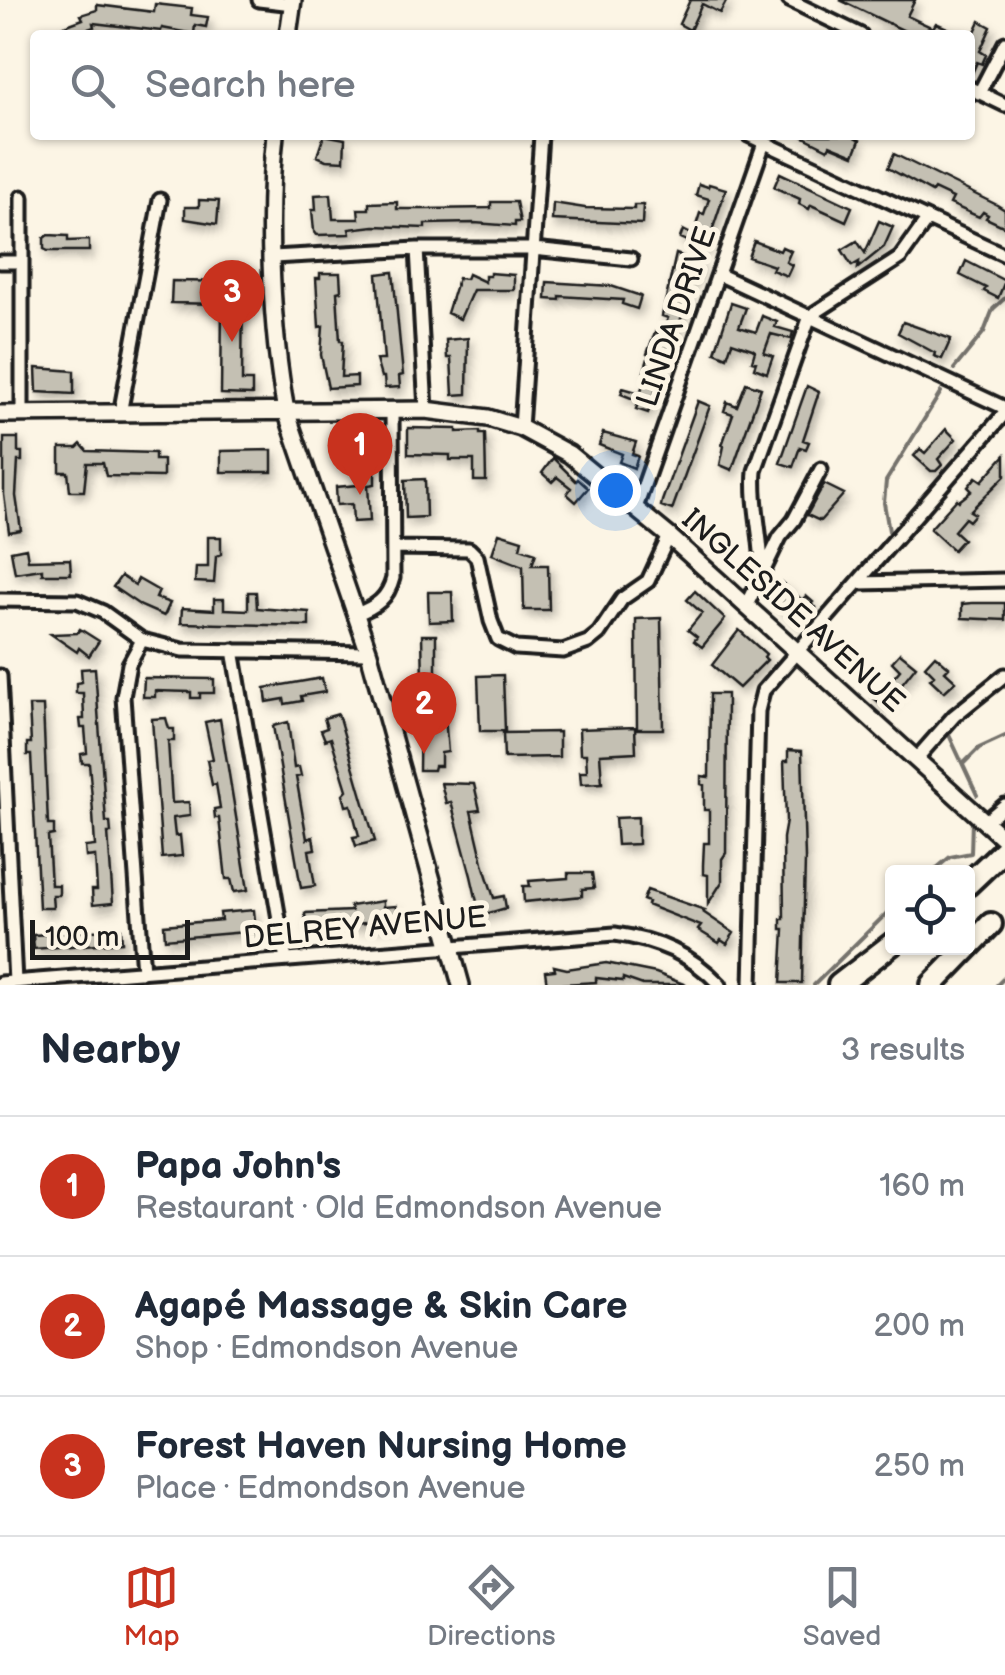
<!DOCTYPE html>
<meta charset="utf-8">
<style>
body{margin:0;font-family:"Balsamiq Sans",sans-serif;background:#f6f6f7;color:#1f2937}
.controls{position:absolute;right:30px;bottom:30px;display:grid;overflow:hidden;border-radius:10px;box-shadow:0 2px 8px #0004}
.controls button{width:90px;height:90px;display:grid;place-items:center;padding:0;border:0;border-bottom:2px solid #e0e1e3;background:#fff;color:#1f2937;font:50px sans-serif}
.scale{position:absolute;left:30px;bottom:25px;width:160px;box-sizing:border-box;padding-left:10px;border:5px solid #1c1c1c;border-top:0;font-size:28px;line-height:35px;white-space:nowrap;color:#1c1c1c;-webkit-text-stroke:8px #fcf5e5;paint-order:stroke}
.you{position:absolute;left:615px;top:490px;width:35px;height:35px;margin:-25px;border:8px solid #fff;border-radius:50%;background:#1a73e8;box-shadow:0 0 0 15px #1a73e833}
.badge{display:grid;place-items:center;width:65px;height:65px;border-radius:50%;background:#c8321e;color:#fff;font-size:32px;font-weight:700}
.pin{position:absolute;translate:-50% -82px;filter:drop-shadow(0 2px 5px #0008)}
.pin::after{content:'';position:absolute;top:52px;width:35px;height:30px;background:inherit;clip-path:polygon(0 0,100% 0,50% 100%)}
.list{margin:0;padding:0;list-style:none}
h2{display:flex;justify-content:space-between;align-items:center;height:130px;margin:0;padding:0 40px;font-size:42px}
h2 small{font-size:32px;font-weight:400;color:#747a83}
.list li{display:grid;grid-template-columns:65px 1fr auto;gap:30px;align-items:center;box-sizing:border-box;height:140px;padding:0 40px;border-top:2px solid #e0e1e3}
.list b{display:block;font-size:38px;white-space:nowrap}
.list p{margin:0;font-size:32px;white-space:nowrap;color:#747a83}
.list em{font-size:32px;font-style:normal;color:#747a83}
.icon{flex:none;width:55px;height:55px;fill:none;stroke:currentColor;stroke-width:2;stroke-linecap:round;stroke-linejoin:round}
.map{position:relative;flex:none;width:1005px;height:985px;overflow:hidden}
.search{position:absolute;background:#fff;box-shadow:0 2px 8px #0004;left:30px;right:30px;top:30px;height:110px;display:flex;align-items:center;gap:25px;box-sizing:border-box;padding:0 35px;border-radius:10px;color:#747a83;font-size:38px}
.sheet{height:550px;background:#fff}
nav{display:flex;justify-content:space-around;align-items:center;box-sizing:border-box;height:140px;border-top:2px solid #e0e1e3;background:#fff;font-size:28px;color:#747a83}
nav a{display:grid;justify-items:center;gap:5px}
nav .on{color:#c8321e}
.map>svg:first-child{display:block}
</style>
<div class="map">
<svg width="1005" height="985" viewBox="0 0 1005 985">
<defs>
<filter id="shadow"><feDropShadow dx="3.5" dy="6" stdDeviation="5" flood-color="#0004"/></filter>
</defs>
<rect width="100%" height="100%" fill="#fcf5e5"/>
<filter id="ink" filterUnits="userSpaceOnUse"><feTurbulence type="fractalNoise" baseFrequency=".01" numOctaves="2"/><feDisplacementMap in="SourceGraphic" scale="20" xChannelSelector="R" yChannelSelector="G"/><feConvolveMatrix kernelMatrix="1 2 1 2 8 2 1 2 1" color-interpolation-filters="sRGB"/></filter>
<g filter="url(#ink)">
<g fill="none" stroke-linecap="round" stroke-linejoin="round">
<path stroke="#75726c" stroke-width="4" d="M954 369 984 332 993 309 1005 298
M889 531 884 503 886 481 941 392
M949 735 977 795
M964 763 979 748 1005 736
M932 872 950 857 971 853 972 820
M814 985 892 908
M997 985 1005 977"/>
</g>
<path fill="#c4c0b3" stroke="#1c1c1c" stroke-width="2.5" filter="url(#shadow)" d="M690 0H727L720 13 702 4 690 30 679 24Z
M840 0H915L907 16 933 28 936 23 963 35H913Z
M155 4 192 8 191 15 208 17 206 27 195 25 194 34 162 28 161 31 93 23 94 27 71 35H61L59 28 83 19 81 15 97 10V5L154 12Z
M980 21 991 27 980 51 986 55 982 64 977 62 970 78V42Z
M324 135 345 139 344 161 326 160 317 156Z
M800 135H850L860 140 854 155 830 145 828 149Z
M894 154 997 205 1005 210V227L986 218 988 215 983 212 979 217 950 204 953 198 934 189 932 192 888 168Z
M780 173 852 207 846 221 811 205 809 209 799 204 800 199 774 187Z
M699 184 708 187 709 184 726 189 706 249 680 238 683 230 693 235 700 213 704 214 709 199 696 195Z
M331 194 333 219H359L358 209H369V203L397 202V209H423L491 208V202H516L520 222H515V226L474 223 425 224V228L374 226 349 229 350 234 317 235 314 231 312 210H316L315 195Z
M199 200 219 201 217 224 185 219V207H199Z
M553 203 585 208 634 209V205H643L642 224 552 220Z
M879 221 893 227 884 247 858 268 859 262 852 266 842 250 857 241 865 253Z
M48 235 68 236V241L89 240V251H48L44 249V238Z
M754 241 780 251 782 247 791 251 786 262 792 265 787 276 772 270 774 266 748 257Z
M676 254 701 263 696 277 693 276 687 292 690 293 648 413 636 409 639 401 621 394 623 388 640 393 647 374 644 372 649 355 647 354 655 332 662 334 668 318 662 316Z
M966 261 1005 281 998 298 984 291 986 288 960 275Z
M393 272 403 375 399 376 400 387 385 388 384 377H381L376 360H384L377 274Z
M320 273H340L341 291 337 292 340 341H343L341 377 357 376V386L328 388 321 355 323 326 319 327 316 278H320Z
M490 273 514 275V290H473L460 319 447 313 458 278 466 279 468 274 485 282V276H490Z
M172 281 243 282 242 381H252V395L221 394 222 304 171 303Z
M547 282 611 286 641 296 637 309 622 304 623 300 560 296V300L546 299Z
M731 303 746 308 739 327 756 332 762 316 777 322 775 327 793 332 791 339 771 334 764 353 773 356 767 373 754 368 756 362 752 361 755 351 752 349 732 342 727 357 715 352Z
M903 322 951 339 942 359 934 356 935 353 898 333Z
M468 338 467 394 453 395 451 358H447L446 340Z
M36 368 74 371V394L37 392Z
M746 383 761 388 732 470 720 465 724 446 722 445 733 414 724 411 727 402 737 406Z
M807 386 819 392 803 440 809 442 806 449 800 447 793 467 780 463Z
M698 401 710 406 672 510 661 506 662 501Z
M408 428 457 429V432L480 431V434H485L486 481H474V460H450V455L408 454Z
M946 429 956 439 938 459 942 465 936 471H931L914 456 920 449 925 453Z
M603 433 636 442 632 454 638 456 634 468 619 462 622 454 599 445Z
M4 438H18V452H22V461H18L16 496 21 530 9 532 4 495Z
M81 444 87 451 155 453V460H163V477L106 476 103 463H87L84 491H70L68 472H60V448H77Z
M272 450V472H221V451Z
M369 453 370 473H375V484L368 485 370 521 353 522 352 504 337 505 336 487 358 485 356 454Z
M1005 455V476L970 511 975 514 969 521 965 518 954 531 963 539 953 550 930 529 957 499 959 501 972 491 968 487 976 477 982 481Z
M553 458 576 481 578 479 588 488 576 502 567 494 571 488 557 477 552 482 542 473Z
M425 479 426 517 406 518 405 480Z
M824 484 844 494 820 521 807 515Z
M499 533 522 540 520 548 536 553 532 565H548L549 610H524L523 566 492 554Z
M208 537H221V554L216 556 214 583 195 582 196 567H208Z
M26 548 28 560 70 559 71 574H42V569L15 573 11 551Z
M121 576 135 585 138 579 159 591 156 598 170 603 164 616 141 606 113 587Z
M781 582 802 600 806 596 813 602 811 604 816 608 801 624 769 596Z
M695 591 725 619 702 647 694 641 697 637 688 630 702 613 687 600Z
M248 592H256L257 608 309 612V626L181 623 182 608 214 610V599H224V609L248 610Z
M428 592H452L453 621 429 622Z
M972 603H1005V620L962 618V604Z
M661 618 663 729H637L636 619Z
M80 629 99 641 89 656 79 648 77 652 51 634 77 633Z
M739 630 766 654 764 657 767 660 739 688 712 665Z
M422 635H436V688H426V683H423Z
M900 653 916 666 884 706 871 696 877 689 881 692 900 670 892 662Z
M935 655 949 667 945 671 956 681 944 692 930 679 934 675 925 666Z
M95 668 106 822H110L111 833H108L113 903 93 905 92 890H97L95 856 86 857 85 847 95 846 92 798 89 763H82L81 754 87 753 85 728H81L80 719H84L83 693H76V683L82 682 81 669Z
M503 675 505 731H480L478 676Z
M144 678 214 679V693H200V698H191V692L155 691V697H143Z
M322 678 325 692 301 696 302 701 285 704 284 699 267 702 265 688Z
M710 694H727L726 853 722 859V882L708 904V875L703 874V865L704 843H709V810H704V785L701 784V776L709 777Z
M420 705H444L448 752 441 753V766H434L433 770H419Z
M29 706H43L48 825H54V835L48 836 51 885H59V895H52L53 908H39L31 755H27V743H31Z
M338 714 375 841 356 846 353 837 359 836 351 805 346 806 343 794 347 790 331 738 325 740 321 730 327 728 324 718Z
M166 718 169 729H174V741H168L172 803 189 802 190 816 173 818 175 836 180 835 182 856 162 858 152 719Z
M220 719 248 890 234 892 231 879H226L219 818H215L214 809 220 808 216 784 212 785 207 760 213 759 205 722Z
M288 722 294 768 299 767 301 776 296 777 307 839 313 837 315 849 309 850 315 886 301 888 273 726Z
M635 727 636 752 600 754 602 783 581 784 580 772H587L586 754H580L579 729Z
M559 732V757L504 758 503 733Z
M788 750 802 751 805 859 802 983H781L784 929H781V919H784L783 838 786 821 784 761H788Z
M441 783 474 784 480 810 471 811 484 867 494 898 504 896 506 908 475 917 472 903 477 902 471 876 451 802 446 803Z
M638 817V844L617 845 615 818Z
M568 873H592L594 888 582 889V896L524 902 523 886H530L529 881 568 878Z
M647 890 705 910 703 912 734 933 727 944 721 940 719 943 698 930 701 926 647 905 648 902 643 900Z
M383 901V907L396 906 397 921 306 927 305 913 351 911 350 906Z
M254 910 256 931 165 939 164 925 221 920 220 913Z
M75 926 76 932 121 929 122 942 34 949 33 935 66 933 65 927Z
M606 963 656 973 686 985H643L623 978V981L596 978V982L547 985 545 971 555 970 554 966 567 969Z"/>
<g fill="none" stroke-linecap="round" stroke-linejoin="round">
<g stroke="#1c1c1c" stroke-width="19">
<path id="street" d="M259 0 293 4
M789 0 861 35
M970 88 1005 105
M979 93 1005 43
M748 135 1005 255
M22 197V414
M417 249 426 410
M273 257 417 249H533L631 259
M0 262H20
M718 274 1005 408
M120 414 160 200
M521 428 541 135
M636 508 764 143
M393 548 469 549 477 557 491 621 498 639 516 648 563 651 588 642 599 633 622 599 648 581 669 536
M762 575C763 540 752 506 755 471L810 316 900 258 927 220
M858 583 1005 580
M0 600 77 601 103 612 142 640 182 650 369 653
M747 605 780 537 794 520 821 469
M356 614C376 607 388 598 393 578L392 410
M142 640 129 664 123 697 143 972
M233 650 286 960
M0 676 15 982
M917 758 954 716 1005 675
M985 822 1005 805
M0 983 615 934C657 940 691 954 720 985
M751 985 758 711 763 691 1005 413"/>
</g>
<g stroke="#1c1c1c" stroke-width="22">
<path id="secondary" d="M288 35 293 0
M275 135C266 217 271 330 286 411L369 653 461 985
M0 414 426 410 488 418 521 428 569 454 669 536 1005 840"/>
</g>
<g stroke="#1c1c1c" stroke-width="28">
<path id="highway" d="M968 884 1005 849
M839 985 892 944
M932 985 991 924"/>
</g>
<use href="#street" stroke="#fcf5e5" stroke-width="11"/>
<use href="#secondary" stroke="#fcf5e5" stroke-width="15"/>
<use href="#highway" stroke="#fcf5e5" stroke-width="20"/>
</g>
</g>
<g text-anchor="middle" dominant-baseline="central" stroke-width="10" stroke-linejoin="round" paint-order="stroke">
<g font-size="30" fill="#1c1c1c" stroke="#fcf5e5">
<text transform="translate(677 317) rotate(-71)">LINDA DRIVE</text>
<text transform="translate(793 611) rotate(42)">INGLESIDE AVENUE</text>
<text transform="translate(365 928) rotate(-5)">DELREY AVENUE</text>
</g>
</g>
</svg>
<div class="controls">
<button><svg class="icon" aria-label="locate" viewBox="0 0 24 24"><circle cx="12" cy="12" r="6"/><path d="M12 2v4M12 18v4M2 12h4M18 12h4"/></svg></button>
</div>
<div class="scale">100 m</div>
<div class="you"></div>
<div class="pin badge" style="left:360px;top:495px">1</div>
<div class="pin badge" style="left:424px;top:754px">2</div>
<div class="pin badge" style="left:232px;top:342px">3</div>
<div class="search"><svg class="icon" aria-label="search" viewBox="0 0 24 24"><circle cx="10" cy="10" r="6"/><path d="M15 15l6 6"/></svg>Search here</div>
</div>
<section class="sheet">
<h2>Nearby<small>3 results</small></h2>
<ul class="list">
<li><span class="badge">1</span><div><b>Papa John's</b><p>Restaurant · Old Edmondson Avenue</p></div><em>160 m</em></li>
<li><span class="badge">2</span><div><b>Agapé Massage &amp; Skin Care</b><p>Shop · Edmondson Avenue</p></div><em>200 m</em></li>
<li><span class="badge">3</span><div><b>Forest Haven Nursing Home</b><p>Place · Edmondson Avenue</p></div><em>250 m</em></li>
</ul>
</section>
<nav>
<a class="on"><svg class="icon" aria-label="map" viewBox="0 0 24 24"><path d="M3 6l6-2 6 2 6-2v14l-6 2-6-2-6 2zM9 4v14M15 6v14"/></svg>Map</a>
<a><svg class="icon" aria-label="directions" viewBox="0 0 24 24"><path d="M12 3l9 9-9 9-9-9zM9 14v-3h6M13 9l2 2-2 2"/></svg>Directions</a>
<a><svg class="icon" aria-label="saved" viewBox="0 0 24 24"><path d="M7 4h10v16l-5-4-5 4z"/></svg>Saved</a>
</nav>
